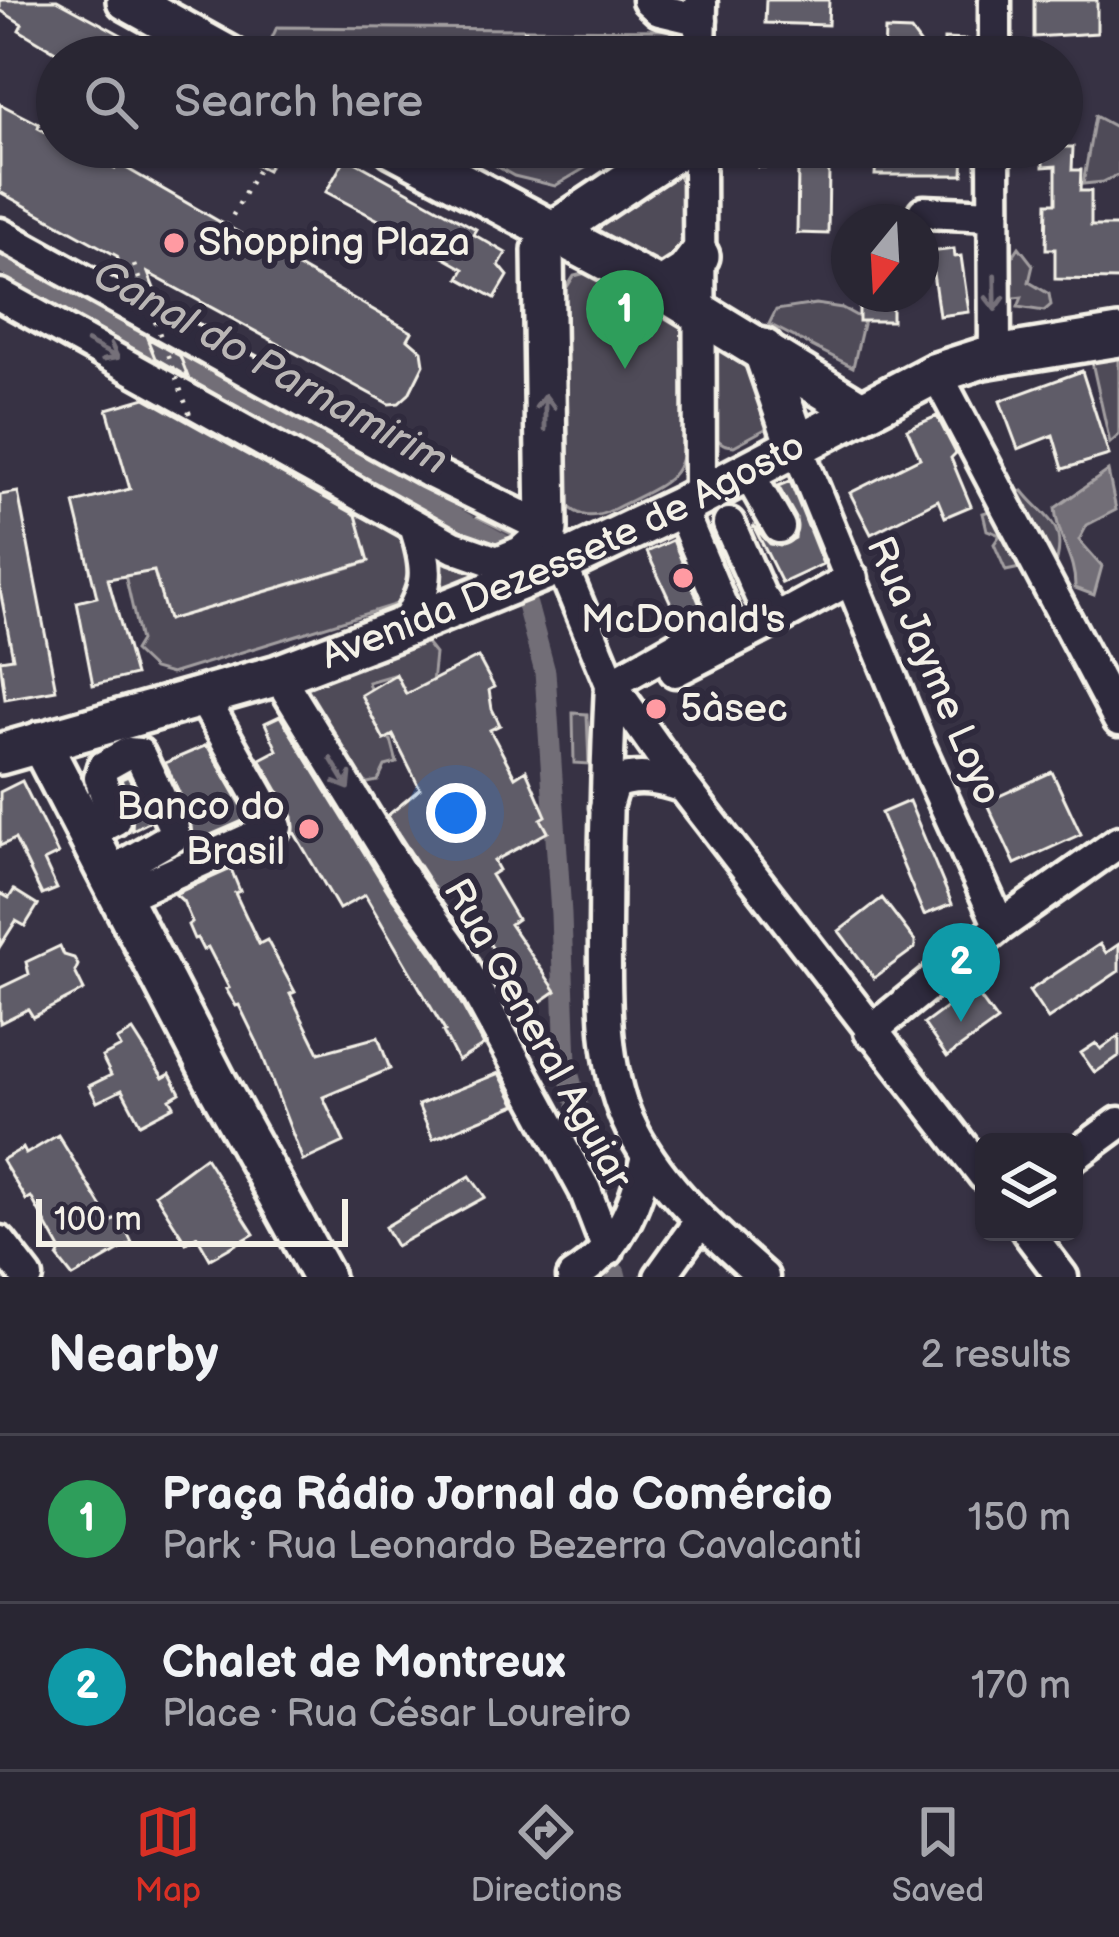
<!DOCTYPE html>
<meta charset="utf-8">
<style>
body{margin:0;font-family:"Balsamiq Sans",sans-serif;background:#35323f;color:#f1f3f6}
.controls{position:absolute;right:36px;bottom:36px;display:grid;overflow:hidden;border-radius:18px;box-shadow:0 3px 9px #0004}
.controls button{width:108px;height:108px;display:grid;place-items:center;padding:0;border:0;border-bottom:3px solid #45434e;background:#292633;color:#f1f3f6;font:60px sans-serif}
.compass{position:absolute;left:831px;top:204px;width:108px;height:108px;border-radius:50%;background:#292633;box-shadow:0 3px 9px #0004;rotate:198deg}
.scale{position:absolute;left:36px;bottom:30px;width:312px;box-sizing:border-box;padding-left:12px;border:6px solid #f4f1e8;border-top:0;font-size:33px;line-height:42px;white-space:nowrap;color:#f4f1e8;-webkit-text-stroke:9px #2f2a3d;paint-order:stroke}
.you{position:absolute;left:456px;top:813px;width:42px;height:42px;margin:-30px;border:9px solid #fff;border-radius:50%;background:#1a73e8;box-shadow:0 0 0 18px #1a73e833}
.badge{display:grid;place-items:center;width:78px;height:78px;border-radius:50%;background:#d93025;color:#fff;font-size:39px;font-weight:700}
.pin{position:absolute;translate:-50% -99px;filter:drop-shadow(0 3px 6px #0008)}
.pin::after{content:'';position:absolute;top:63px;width:42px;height:36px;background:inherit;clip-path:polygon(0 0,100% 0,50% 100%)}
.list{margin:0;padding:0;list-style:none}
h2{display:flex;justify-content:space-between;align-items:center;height:156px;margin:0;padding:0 48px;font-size:51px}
h2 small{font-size:39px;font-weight:400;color:#a5a5ac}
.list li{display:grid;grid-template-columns:78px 1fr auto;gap:36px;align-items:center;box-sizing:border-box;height:168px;padding:0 48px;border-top:3px solid #45434e}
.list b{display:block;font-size:45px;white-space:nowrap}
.list p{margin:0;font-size:39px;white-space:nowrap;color:#a5a5ac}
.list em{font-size:39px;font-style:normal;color:#a5a5ac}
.icon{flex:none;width:66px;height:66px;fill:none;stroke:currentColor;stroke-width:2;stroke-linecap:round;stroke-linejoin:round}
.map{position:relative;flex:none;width:1119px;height:1277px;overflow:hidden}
.search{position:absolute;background:#292633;box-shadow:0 3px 9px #0004;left:36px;right:36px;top:36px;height:132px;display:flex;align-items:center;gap:30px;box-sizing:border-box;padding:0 42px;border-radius:66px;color:#a5a5ac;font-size:45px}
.sheet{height:492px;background:#292633}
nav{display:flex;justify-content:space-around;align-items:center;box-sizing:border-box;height:168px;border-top:3px solid #45434e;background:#292633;font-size:33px;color:#a5a5ac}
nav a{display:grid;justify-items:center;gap:6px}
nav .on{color:#d93025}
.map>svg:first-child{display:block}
</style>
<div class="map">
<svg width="1119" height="1277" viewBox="0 0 1119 1277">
<rect width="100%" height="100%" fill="#373244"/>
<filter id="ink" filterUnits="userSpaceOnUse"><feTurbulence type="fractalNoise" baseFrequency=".00833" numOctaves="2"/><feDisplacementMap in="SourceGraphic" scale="24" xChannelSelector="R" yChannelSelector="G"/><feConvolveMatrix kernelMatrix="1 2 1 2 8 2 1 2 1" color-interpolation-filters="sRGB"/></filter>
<g filter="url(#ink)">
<path fill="#504b59" stroke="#a29ea0" stroke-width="3" d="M277 27 670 30 682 36 681 57H304L272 38Z
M1095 116 1119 129V174L1103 182 1083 184Z
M463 147H620L555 186 514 176Z
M675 173 686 185 688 255 662 273 596 235 592 219Z
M1019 247 1033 265 1029 282 1049 294 1051 305 1044 311 1018 307 1022 297 1006 299 1009 262Z
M594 271 676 316 685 327C685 362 697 451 672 476 657 490 633 499 614 509 595 519 579 519 564 502L562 295 574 276Z
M816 304 842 308 864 320 853 367 769 324 776 310Z
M720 346 758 353 780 421 734 446C726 445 722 445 716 438 707 425 712 357 720 346Z
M1090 353 1119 354V435L1110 443Z
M1023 491C1042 516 1066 522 1057 560L1006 571 994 544 1000 535 987 530 983 513 996 509 995 497Z
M352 501 405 536 417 568 405 597 397 604 171 674 153 669 134 651 140 641 123 566 141 526 168 620 368 562Z
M477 517 512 534V542L502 554 467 538Z
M444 555 497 578 436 600 442 583Z
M424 640 435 654 432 683 414 709 396 674 368 682 384 739 391 740 397 763 385 766 378 781 357 785 299 690 316 675Z
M573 713 587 714 589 764 574 763Z"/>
<path fill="#726e77" stroke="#a6a2a4" stroke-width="3" d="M1108 471 1116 510 1087 525 1079 540 1102 566 1094 595 1075 588C1076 558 1057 538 1055 508Z"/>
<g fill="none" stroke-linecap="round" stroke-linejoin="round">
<path stroke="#726e77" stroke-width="21" d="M0 261 501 544
M527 605 545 672 561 914 566 1065 599 1185
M615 1273 616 1277"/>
</g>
<path fill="#5f5c67" stroke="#f4f1e8" stroke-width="3" d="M0 0H57L162 57H64L19 30 22 24 0 10Z
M766 0H829L828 25 765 23Z
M1034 0H1097V33L1034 37Z
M885 30 911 31 930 57H884Z
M944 39 967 40V57H944Z
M0 104 39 124 38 128 57 138V147H74L115 169 119 164 412 332 408 339 422 351 424 364 409 394 399 403 389 404 148 273 158 299 126 282 117 256 0 192Z
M222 147H279L267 170Z
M759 147H776V167H759Z
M877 147H964L963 175H875Z
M1043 147H1073L1072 170H1081L1080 191H1091V226H1119V280L1055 279V249H1046L1047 203H1056V166L1043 167Z
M346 157 476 229 473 234 506 253 499 265 508 276 495 298 459 278 464 269 418 243 415 248 383 228 386 224 326 192Z
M798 169H829L828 234 797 233Z
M954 249 955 257 961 256 969 312 939 316 930 252Z
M859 294H892V321H859Z
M147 338 180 356 188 377 155 358Z
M1082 371 1109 455 1063 469 1053 435 1018 449 1000 401Z
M145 398 356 515 369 561 168 620 154 571 108 579 135 675 93 685 77 602 97 597 74 503 130 489 107 409Z
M937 416 956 453 951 458 971 506 945 517 938 500 871 534 850 493 920 458 907 429Z
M790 481 823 564 782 583 753 525 770 544 780 546 795 538 796 518 778 486Z
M18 492 56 690 5 699 0 660 13 658 0 590V495Z
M673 540 702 610 680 623 647 552Z
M478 657 494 687 489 690 492 709 500 725 490 730 515 777 526 770 546 816 541 819 548 832 494 861 499 870 491 875 517 919 510 924 556 991 530 1009 491 953 494 951 456 887 439 896 387 816 420 789 393 735 384 740 361 695 396 674 406 694Z
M280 716 389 893 438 961 484 1045 458 1061 443 1032 445 1031 365 895 339 909 294 832 293 817 260 759 277 750 265 723Z
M207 745 249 818 192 843 190 815 165 763Z
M1052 772 1081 834 1015 864 986 802Z
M128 776 150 821 132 830 133 814 121 779Z
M22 781 58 854 44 861 57 889 42 895 15 839 0 846V792Z
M909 801 952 904 924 915 881 813Z
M231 869 240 891 235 893 259 944 267 940 295 992 290 994 319 1053 378 1037 390 1069 323 1097 344 1142 303 1161 258 1044 239 1005 236 1006 226 989 229 988 208 947 203 950 197 938 194 939 188 925 192 922 183 901 175 894Z
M14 890 38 905 25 926 16 921 0 946V893L9 898Z
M882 898 915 941V948L874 978 839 931Z
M1100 944 1106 953 1119 944V971L1048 1019 1029 991Z
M60 946 64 955 74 958 78 965 75 972 84 990 33 1017 28 1009 0 1023V988L29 974 26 962Z
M973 988 997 1021 947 1057 924 1024Z
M133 1031 163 1078 170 1074 180 1093 170 1099 174 1106 140 1124 122 1090 97 1102 89 1086 111 1075 102 1057 121 1047 117 1040Z
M1119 1036V1056L1095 1073 1081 1053 1096 1043 1101 1049Z
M499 1073 516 1105 433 1139 418 1105Z
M58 1135 111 1222 118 1217 121 1220 132 1243 73 1277 58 1258 61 1251 31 1197 26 1200 2 1160 23 1148 26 1154Z
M205 1157 254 1234 210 1259 197 1236 186 1243 155 1194Z
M470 1176 485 1197 396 1246 385 1227Z"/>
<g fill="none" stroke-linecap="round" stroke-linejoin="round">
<g stroke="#f4f1e8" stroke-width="39">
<path id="minor" d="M648 0 659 10 701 20
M700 57 701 3
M995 57V0
M699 147 700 496
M994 147 995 355
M924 212 994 215
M0 234 428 471 547 529
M0 295 454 547 497 562 521 552 547 529
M936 373 1119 720
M796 445 920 749 1000 926
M747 471 779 527
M729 524 760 595 777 619 852 578
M553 544 611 684 684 787 984 1175
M404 627C429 586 430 572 415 526
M675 671 777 619
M278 675 406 883 455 951 585 1190 608 1250
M611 684C607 766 605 848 605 930 605 991 602 1062 627 1119 656 1184 712 1231 763 1277
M611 684 724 620V612L680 507
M606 807 613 784C637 773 660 779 684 787
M89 833 114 820 100 777 103 767 128 753 139 754 172 823 174 836 110 873
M121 897 276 827 202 696
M870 1032 1000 926 1119 842
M1074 1156 1119 1123
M1028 1232 1062 1277
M0 1242 27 1277
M573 1277C619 1249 636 1206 647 1156
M660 1277 701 1220"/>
</g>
<g stroke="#f4f1e8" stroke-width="48">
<g id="major">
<path d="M127 0 230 57"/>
<path d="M394 147 661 289 859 410"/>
<path d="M661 289 686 273 699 256"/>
<path d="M763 349 796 445"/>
<path d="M547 529 543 250 551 233 680 147"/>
<path d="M40 742 217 1084 323 1277"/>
<path id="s1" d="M0 754 278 675 404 627 560 564 680 507 936 373 983 358 1119 336"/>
</g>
</g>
<path stroke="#f4f1e8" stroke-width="4.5" stroke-dasharray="3 9" stroke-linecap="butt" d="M525 29 526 39 537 57
M597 147 603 157
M227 226 270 147"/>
<use href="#minor" stroke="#2f2a3d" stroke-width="30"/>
<use href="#major" stroke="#2f2a3d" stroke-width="39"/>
<path stroke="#f4f1e8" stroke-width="4.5" stroke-dasharray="3 9" stroke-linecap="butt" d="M134 265 190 415"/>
</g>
<defs><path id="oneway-shaft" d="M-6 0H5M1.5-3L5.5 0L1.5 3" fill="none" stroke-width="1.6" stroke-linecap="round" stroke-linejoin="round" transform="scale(3)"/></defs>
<g stroke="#747079">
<use href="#oneway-shaft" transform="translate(995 293) rotate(89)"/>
<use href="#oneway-shaft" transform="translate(103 350) rotate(28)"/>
<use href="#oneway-shaft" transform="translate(545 412) rotate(-90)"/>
<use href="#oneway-shaft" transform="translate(340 774) rotate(59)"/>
</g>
</g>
<g fill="#ff9aa2" stroke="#2f2a3d" stroke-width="4.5">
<circle cx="174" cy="243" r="12"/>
<circle cx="683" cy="578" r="12"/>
<circle cx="656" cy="709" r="12"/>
<circle cx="309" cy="829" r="12"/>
</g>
<g text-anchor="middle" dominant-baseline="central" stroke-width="12" stroke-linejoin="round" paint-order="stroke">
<g font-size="39" fill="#f4f1e8" stroke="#2f2a3d" text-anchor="start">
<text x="198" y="243">Shopping Plaza</text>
<text x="683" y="620" text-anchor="middle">McDonald's</text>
<text x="680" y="709">5àsec</text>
<text x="285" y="807" text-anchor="end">Banco do<tspan x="285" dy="45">Brasil</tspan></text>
</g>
<g font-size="39" fill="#f4f1e8" stroke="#2f2a3d">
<text stroke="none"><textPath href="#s1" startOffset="600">Avenida Dezessete de Agosto</textPath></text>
<text transform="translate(933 671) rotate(67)">Rua Jayme Loyo</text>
<text transform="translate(537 1034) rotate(61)">Rua General Aguiar</text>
</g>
<g font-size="42" font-style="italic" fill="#bab6b5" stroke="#2f2a3d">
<text transform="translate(270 368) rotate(29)">Canal do Parnamirim</text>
</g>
</g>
</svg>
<div class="controls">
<button><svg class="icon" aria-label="layers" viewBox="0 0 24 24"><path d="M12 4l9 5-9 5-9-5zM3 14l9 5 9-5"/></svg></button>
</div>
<svg class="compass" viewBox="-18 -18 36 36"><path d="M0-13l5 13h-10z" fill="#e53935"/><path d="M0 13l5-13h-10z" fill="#a5a5ac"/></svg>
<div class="scale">100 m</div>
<div class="you"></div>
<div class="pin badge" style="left:625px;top:369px;background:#2e9e5b">1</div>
<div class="pin badge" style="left:961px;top:1022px;background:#0f9aa8">2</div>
<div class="search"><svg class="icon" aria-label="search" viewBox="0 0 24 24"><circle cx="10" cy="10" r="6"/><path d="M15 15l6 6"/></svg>Search here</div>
</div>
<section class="sheet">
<h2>Nearby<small>2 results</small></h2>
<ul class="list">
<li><span class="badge" style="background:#2e9e5b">1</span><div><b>Praça Rádio Jornal do Comércio</b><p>Park · Rua Leonardo Bezerra Cavalcanti</p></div><em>150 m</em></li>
<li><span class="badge" style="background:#0f9aa8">2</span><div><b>Chalet de Montreux</b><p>Place · Rua César Loureiro</p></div><em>170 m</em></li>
</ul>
</section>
<nav>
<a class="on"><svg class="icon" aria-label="map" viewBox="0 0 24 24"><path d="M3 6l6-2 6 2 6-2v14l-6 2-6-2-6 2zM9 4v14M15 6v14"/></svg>Map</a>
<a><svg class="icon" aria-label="directions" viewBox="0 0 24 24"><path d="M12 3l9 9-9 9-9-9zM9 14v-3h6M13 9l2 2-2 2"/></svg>Directions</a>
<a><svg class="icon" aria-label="saved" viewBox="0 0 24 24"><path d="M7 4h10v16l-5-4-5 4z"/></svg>Saved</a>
</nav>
